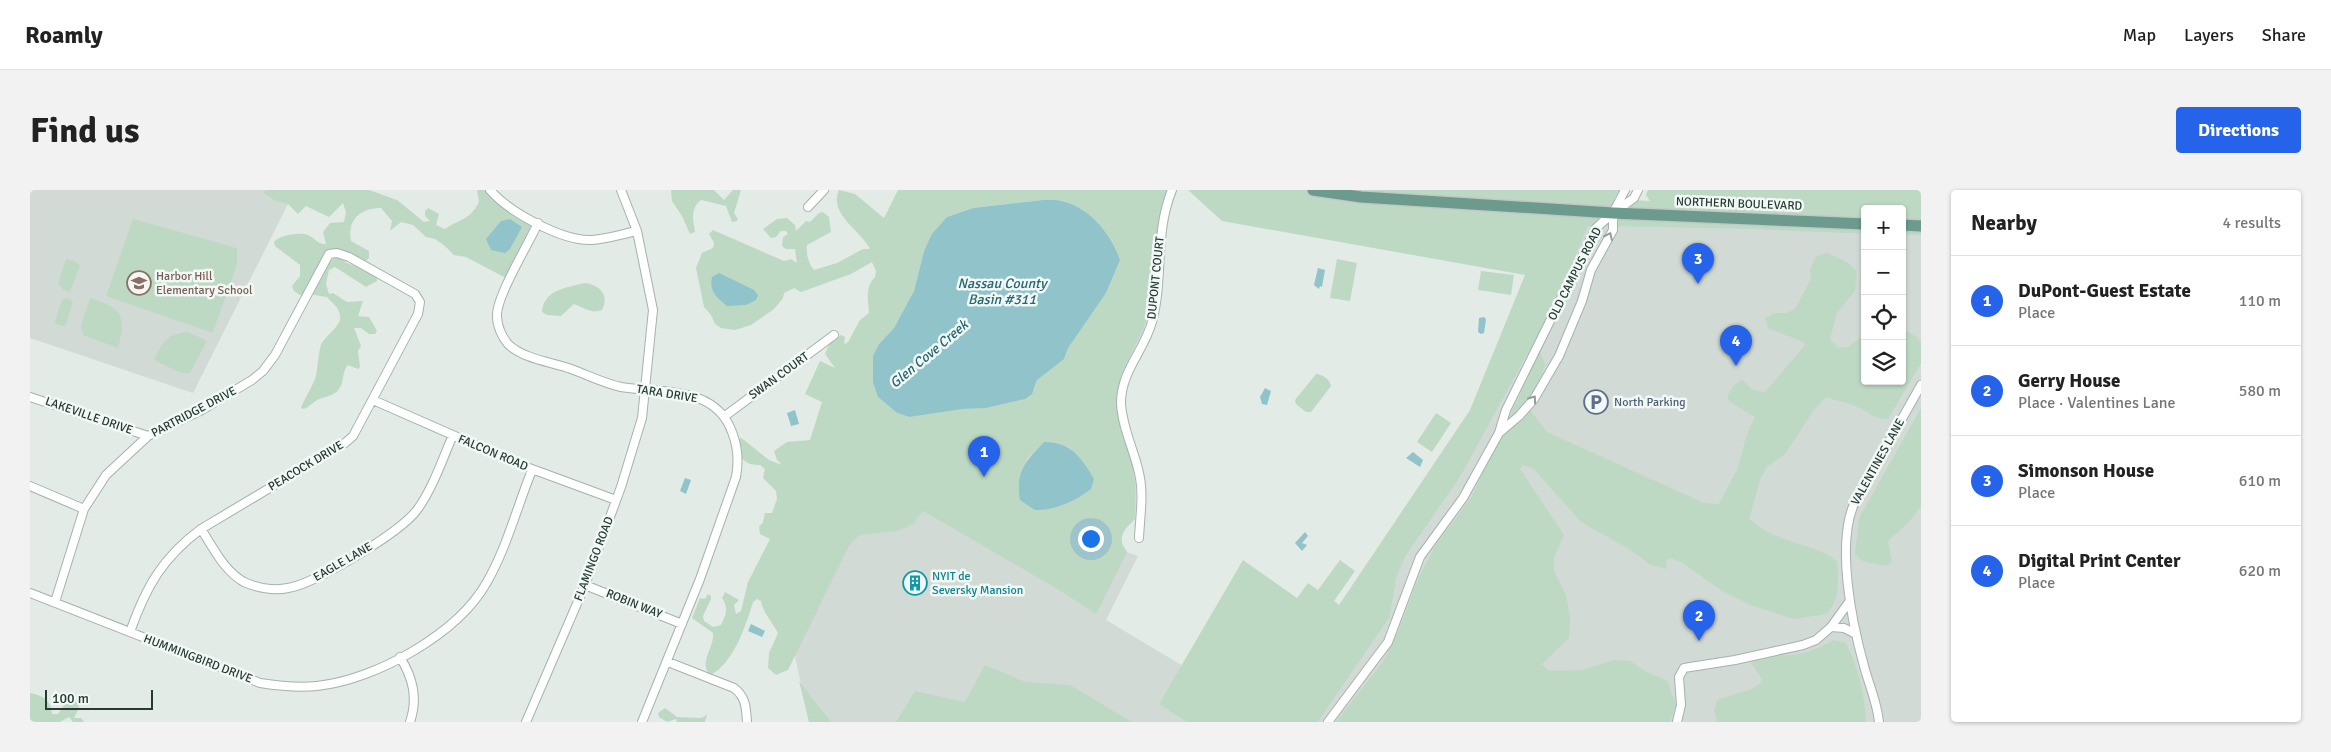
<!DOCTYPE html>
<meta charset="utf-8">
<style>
body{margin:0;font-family:Signika,sans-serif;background:#f2f2f2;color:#222}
.controls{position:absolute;right:15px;top:15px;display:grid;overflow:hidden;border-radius:5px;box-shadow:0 1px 4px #0004}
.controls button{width:45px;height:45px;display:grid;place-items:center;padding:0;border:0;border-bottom:1px solid #e0e0e0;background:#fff;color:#222;font:25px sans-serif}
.scale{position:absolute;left:15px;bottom:12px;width:108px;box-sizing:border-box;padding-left:5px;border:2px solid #243a33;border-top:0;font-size:14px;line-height:18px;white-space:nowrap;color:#243a33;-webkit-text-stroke:4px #f2f8f5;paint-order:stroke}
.you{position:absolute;left:1060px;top:348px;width:18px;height:18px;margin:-12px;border:4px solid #fff;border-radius:50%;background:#1a73e8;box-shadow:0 0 0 8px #1a73e833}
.badge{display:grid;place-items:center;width:32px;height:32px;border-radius:50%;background:#2563eb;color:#fff;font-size:16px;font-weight:700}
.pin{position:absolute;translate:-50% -41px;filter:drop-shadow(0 1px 2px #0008)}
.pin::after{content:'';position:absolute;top:26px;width:18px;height:15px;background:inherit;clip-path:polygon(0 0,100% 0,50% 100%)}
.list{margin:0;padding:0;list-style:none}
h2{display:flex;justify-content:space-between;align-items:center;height:65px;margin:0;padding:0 20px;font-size:21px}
h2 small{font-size:16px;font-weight:400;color:#767676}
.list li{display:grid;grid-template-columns:32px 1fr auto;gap:15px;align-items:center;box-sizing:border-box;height:90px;padding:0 20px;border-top:1px solid #e0e0e0}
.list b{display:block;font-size:19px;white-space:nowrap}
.list p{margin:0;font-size:16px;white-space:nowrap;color:#767676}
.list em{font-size:16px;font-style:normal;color:#767676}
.icon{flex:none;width:28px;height:28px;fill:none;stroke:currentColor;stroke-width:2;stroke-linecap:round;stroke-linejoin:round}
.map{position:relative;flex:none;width:1891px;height:532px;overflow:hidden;border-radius:5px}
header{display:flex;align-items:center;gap:30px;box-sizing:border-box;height:70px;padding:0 25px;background:#fff;border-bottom:1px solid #e0e0e0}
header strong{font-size:24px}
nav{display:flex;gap:28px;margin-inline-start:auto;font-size:18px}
.intro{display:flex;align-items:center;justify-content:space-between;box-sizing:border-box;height:120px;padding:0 30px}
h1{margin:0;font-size:35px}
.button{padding:12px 22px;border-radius:5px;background:#2563eb;color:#fff;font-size:18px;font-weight:700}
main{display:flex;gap:30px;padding:0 30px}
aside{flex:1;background:#fff;border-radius:5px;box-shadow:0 1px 4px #0004}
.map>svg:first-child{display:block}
</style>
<header>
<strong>Roamly</strong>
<nav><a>Map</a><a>Layers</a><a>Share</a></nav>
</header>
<div class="intro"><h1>Find us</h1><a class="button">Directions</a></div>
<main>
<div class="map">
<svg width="1891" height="532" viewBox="0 0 1891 532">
<rect width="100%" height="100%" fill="#e2ebe6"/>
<path fill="#d1dad5" d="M0 0H265L163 203 0 148Z
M1138 0 1128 28 1119 122 1113 142 1090 186 1087 214 1091 239 1100 266 1106 296 1105 329 1092 342 1091 352 1097 362 1108 366 1076 430 1247 532H779L740 348Z
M1558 36 1714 39 1835 44V191H1872V45H1891V532H1288L1360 427 1366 389 1375 367 1429 289 1528 109Z"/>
<path fill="#bdd9c4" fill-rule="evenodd" d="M236 0H339L367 10 394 32 400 31 395 26V21L398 18 409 24 406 35 415 39C431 28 439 31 449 12L447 0H458L508 33 481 89 474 87 436 67 424 65 415 56 405 49 396 47 383 35 371 32 360 41 362 31 351 18C331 18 317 29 321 51L339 61V68L336 71C329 71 318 62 310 59L291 70 288 78 292 85 298 71 308 67 317 73 347 85V91L336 97 305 77 299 80 296 94 299 104 303 103 317 112 333 111 328 126 339 127 347 141 345 144H339L331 138H324L331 156 328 161 330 177 328 179 318 175C313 180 314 186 312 193 307 207 298 205 287 210 282 213 279 217 274 219L271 218C275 207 282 198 286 186 288 176 288 165 291 155 295 145 312 136 310 126 309 117 302 113 297 107 288 106 278 103 270 105L264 101 262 96 270 86V75L245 56 244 52C249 45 271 42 278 45 285 48 288 55 296 54L293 42 300 33 314 32 316 22 313 13 299 27 276 16 268 24 258 14 246 11 233 3Z
M641 0H684L694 10 703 0H711L704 23 708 29 707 31 702 32 696 16 671 10C660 19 663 29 665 42L660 44 652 26 642 11Z
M809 0 825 4 854 28 868 0H1138C1120 40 1131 84 1119 124 1109 155 1087 179 1087 213 1087 231 1095 248 1100 265 1106 286 1106 308 1105 329 1094 339 1086 348 1097 362L1066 424 1026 398 893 321 883 334 867 341 830 345 820 354 758 480 746 485 738 478 739 463 748 443C743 433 732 421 731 411L727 409 723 412C716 435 703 475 680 485 668 472 685 457 683 443L662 428 670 408 675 409 678 404 681 406V409L673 426 674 431 683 437 691 435C696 425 699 418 692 408L695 402 709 410 704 415 706 424 711 421 718 392 740 349 730 344 729 337 733 332 735 323H742L747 309 746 301 733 288 735 279 730 275C712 275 709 267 708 250L711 248 714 250 739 270 752 275 747 270 744 261 757 252 780 250 792 212 775 204 790 171 805 178 795 164 800 152 811 145 815 147 814 154 818 152 830 130 839 123C838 110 835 97 845 87L846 81 842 72 821 84 771 102 764 98 754 103 753 108 744 119 721 135 705 140 691 138 685 134 681 125 674 117 666 78 672 63 683 58 684 53 679 44 683 40 754 71 761 69 767 73 765 59H756L752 56 753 47 758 44 756 41H751L746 47 741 48 733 39 747 29 757 28 765 35 766 41 776 31 780 32 789 23 793 22 799 27 801 42 777 55C776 64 778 73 784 80L807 73 833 59H840C831 40 798 24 809 0ZM1013 10C1019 10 1027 9 1033 11 1056 18 1082 47 1090 70L1076 103 1038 158 1034 169 1007 190 1005 199 995 209 956 218 932 219 879 227 867 223 848 207 849 154 864 138 884 101 894 61 917 27 943 18ZM1014 252H1025L1041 258 1061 299 1034 315 1011 321 988 297 997 268Z
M1158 0H1590L1584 9 1620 11 1616 5 1618 0H1891V45H1872V19H1835V44L1714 39 1558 36 1528 109 1429 289 1375 367 1366 389 1360 427 1288 532H1157L1129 514 1213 370 1267 408 1278 393 1288 400 1310 370 1325 381 1304 411 1309 415 1440 220 1495 85 1192 31Z
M103 29 207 58V74L183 143 76 106Z
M1797 63 1817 72 1827 81 1825 101 1807 123 1800 149 1808 158 1818 157 1835 144V191H1872V138L1887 147 1891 153V173L1858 229C1845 229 1838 222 1826 216 1817 212 1805 211 1796 207L1784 220 1755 264 1738 276 1731 287 1719 329C1726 333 1731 339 1738 342 1755 352 1797 359 1807 372 1809 392 1810 407 1797 424L1763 429 1721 415 1691 400 1651 372 1640 368 1636 372 1637 379 1621 375 1599 359 1551 332 1504 279 1493 275 1490 279 1534 345 1524 368V381L1536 405 1540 427 1539 448 1512 474 1519 481 1552 480 1584 470 1600 471 1613 480 1637 491 1646 515 1640 532H1306L1354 470 1370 437 1388 389 1405 356 1441 308 1510 162 1515 175 1511 187 1496 215 1517 242 1674 313 1689 314 1708 278 1717 244 1725 227 1700 212 1697 207 1703 196 1712 190 1723 200 1735 202 1775 155 1773 152 1738 138 1735 128 1744 123H1757L1765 119 1781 89 1780 80 1786 66Z
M36 69 47 72 50 76 40 102 33 100 28 93Z
M1307 69 1327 73 1320 111 1300 108Z
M1451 81 1484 85 1481 105 1448 100Z
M554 93C569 94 580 105 572 120 561 124 555 118 544 114L531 126 517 125 512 122C514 99 537 98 554 93Z
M36 108 41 110 43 113 35 136 26 134 25 131 32 110Z
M60 108C92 118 97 125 88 158L53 145 51 136Z
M158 142 177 151 160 183H151L124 170C133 151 137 144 158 142Z
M1286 184C1292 184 1300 189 1301 196L1281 222H1276L1266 214 1265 210Z
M1891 218V316L1878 333 1858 351 1862 372 1856 376 1832 371 1825 364 1829 328Z
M1406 223 1421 233 1402 262 1387 252Z
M1804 450 1816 453C1828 477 1835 505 1836 532H1687L1684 520 1687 510 1721 499 1731 493 1732 489 1721 473C1734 464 1753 467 1767 464 1781 462 1793 456 1804 450Z
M955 475 995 492 1040 495 1102 532H866L885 501 935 512Z
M769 491 801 532H779Z
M0 503C12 505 22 511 22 524H28L34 515 44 511 48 513 49 518 44 528H51L54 532H43L39 527 30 532H0Z
M635 518 647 527 672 528 677 524 675 532H647L646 529 637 532 629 527 628 523Z"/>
<path fill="#90c3ca" d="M1013 10C1019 10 1026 9 1032 11 1060 18 1081 44 1090 70L1076 103 1038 158 1034 169 1007 190 1002 204 995 209 956 218 932 219 879 227 867 223 848 207 843 192V166L849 154 864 138 884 101 894 61 902 44 917 27 943 18Z
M480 29 492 37 480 59 475 63 461 60 456 49 471 31Z
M1288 78 1295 80 1292 97 1290 96 1289 99 1284 95Z
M689 83 724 100 728 105 726 110 716 115 697 116C686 107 679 101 682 87Z
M1454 127 1456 129 1454 143 1451 144 1448 142 1449 128Z
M1235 198 1241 201 1237 215 1232 214 1230 207Z
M765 220 769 234 761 236 757 223Z
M1014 252C1040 251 1052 268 1064 289L1061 299C1045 311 1025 321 1005 320L990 310C985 282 996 271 1014 252Z
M1383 262 1393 270 1390 277 1376 268Z
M655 288 661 290 656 304 650 301Z
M1275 342 1278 346 1272 353 1277 355 1272 361 1265 353Z
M721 434 735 441 732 447 718 441Z"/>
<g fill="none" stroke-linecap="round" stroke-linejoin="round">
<g stroke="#a5b2ad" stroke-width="10">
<path id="minor" d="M460 0C479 22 532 51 561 50 577 49 592 44 607 41
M1595 0 1583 23 1604 8 1608 0
M778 17 794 0
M508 33C499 53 466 107 467 126 467 136 472 147 478 154 493 169 522 172 541 179 558 185 573 193 591 197 632 204 685 195 702 242 708 257 709 271 706 287L670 389 612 532
M0 207 118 246
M343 210 491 275 586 310
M695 226 804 145
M1469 243 1489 226 1504 209 1529 166 1552 111 1561 80 1583 40V23
M0 296 54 319
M171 339C183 357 194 381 214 392 227 398 244 401 258 398 285 394 371 342 387 320 403 298 412 270 423 245
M1109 348C1110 326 1114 304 1109 283 1104 260 1092 237 1091 213 1091 181 1114 161 1122 132 1134 88 1124 44 1142 0
M555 395 652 434
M0 403 230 493C249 496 268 498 287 496 345 490 428 444 457 392 477 357 487 317 502 280
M25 412 54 319 76 285 118 246 172 220 222 190 233 181 245 165 299 64 307 63 319 67 385 104 390 112 388 124 323 246 315 253 171 339C132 368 116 397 100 442
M1801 437 1814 438 1824 443
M370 467C383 488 388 508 380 532
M638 472 704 498C716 507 716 518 717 532
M496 532 555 395 591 297 612 228 623 120 607 41 591 0
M1298 532 1358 452 1390 367 1433 308 1469 243 1476 220 1566 38 1583 23
M1647 532 1651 515 1649 487 1654 478 1705 470 1773 455 1786 450 1801 437 1819 412
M1849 532C1847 512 1839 495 1834 476 1822 433 1806 355 1824 314L1891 195"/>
</g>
<g stroke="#c2c8c6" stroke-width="14">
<path id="primary" d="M1283 0 1331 7 1583 23 1835 34
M1872 35 1891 36"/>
</g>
<use href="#minor" stroke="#fff" stroke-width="8"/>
<use href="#primary" stroke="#6c9b8d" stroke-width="11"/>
</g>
<defs><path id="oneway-chevron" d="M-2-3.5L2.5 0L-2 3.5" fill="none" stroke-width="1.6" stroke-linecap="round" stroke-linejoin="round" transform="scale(1.25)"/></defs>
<g stroke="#929c99">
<use href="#oneway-chevron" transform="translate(1579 46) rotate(-64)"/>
<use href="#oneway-chevron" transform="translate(1503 209) rotate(-54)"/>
</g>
<defs>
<g id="school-ring" transform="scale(1.25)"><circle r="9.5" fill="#f2f8f5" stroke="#8d6e63" stroke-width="1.5"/><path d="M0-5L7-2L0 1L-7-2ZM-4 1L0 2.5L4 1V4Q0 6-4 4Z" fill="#8d6e63"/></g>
<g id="parking-ring" transform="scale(1.25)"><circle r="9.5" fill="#f2f8f5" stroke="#5c6f8a" stroke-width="1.5"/><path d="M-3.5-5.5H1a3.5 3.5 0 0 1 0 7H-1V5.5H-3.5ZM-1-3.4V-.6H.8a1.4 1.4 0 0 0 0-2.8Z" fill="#5c6f8a"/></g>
<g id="building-ring" transform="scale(1.25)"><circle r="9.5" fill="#f2f8f5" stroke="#0f9aa8" stroke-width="1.5"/><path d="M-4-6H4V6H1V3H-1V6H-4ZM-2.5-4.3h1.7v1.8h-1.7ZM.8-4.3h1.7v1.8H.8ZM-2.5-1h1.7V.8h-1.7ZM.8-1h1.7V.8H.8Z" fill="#0f9aa8"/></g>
</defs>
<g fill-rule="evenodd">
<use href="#school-ring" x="109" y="93"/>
<use href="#parking-ring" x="1566" y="212"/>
<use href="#building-ring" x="885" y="393"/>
</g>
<g text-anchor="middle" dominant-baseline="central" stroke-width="5" stroke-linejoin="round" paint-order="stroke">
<g font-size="12" fill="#243a33" stroke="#f2f8f5">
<text transform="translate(1709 14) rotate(2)">NORTHERN BOULEVARD</text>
<text transform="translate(1545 84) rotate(-63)">OLD CAMPUS ROAD</text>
<text transform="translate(1126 88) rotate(-84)">DUPONT COURT</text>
<text transform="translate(749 186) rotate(-36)">SWAN COURT</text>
<text transform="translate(637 204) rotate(9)">TARA DRIVE</text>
<text transform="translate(164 222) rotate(-28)">PARTRIDGE DRIVE</text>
<text transform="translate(59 226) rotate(19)">LAKEVILLE DRIVE</text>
<text transform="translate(463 263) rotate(23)">FALCON ROAD</text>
<text transform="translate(1848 272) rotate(-61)">VALENTINES LANE</text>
<text transform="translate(276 276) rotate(-31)">PEACOCK DRIVE</text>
<text transform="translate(564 369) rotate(-69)">FLAMINGO ROAD</text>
<text transform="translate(313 372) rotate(-30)">EAGLE LANE</text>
<text transform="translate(604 414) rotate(22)">ROBIN WAY</text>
<text transform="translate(168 469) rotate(21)">HUMMINGBIRD DRIVE</text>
</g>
<g font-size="12" fill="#785e54" stroke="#f2f8f5" text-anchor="start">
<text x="126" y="86">Harbor Hill<tspan x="126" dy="14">Elementary School</tspan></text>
</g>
<g font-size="12" fill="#4e5e75" stroke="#f2f8f5" text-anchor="start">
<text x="1584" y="212">North Parking</text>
</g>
<g font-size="12" fill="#0d838f" stroke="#f2f8f5" text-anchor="start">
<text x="902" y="386">NYIT de<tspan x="902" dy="14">Seversky Mansion</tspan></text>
</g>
<g font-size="14" font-style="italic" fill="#25666f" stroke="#f2f8f5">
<text x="972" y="93">Nassau County<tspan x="972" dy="16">Basin #311</tspan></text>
<text transform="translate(899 164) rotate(-40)">Glen Cove Creek</text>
</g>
</g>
</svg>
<div class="controls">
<button>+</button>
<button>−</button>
<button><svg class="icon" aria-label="locate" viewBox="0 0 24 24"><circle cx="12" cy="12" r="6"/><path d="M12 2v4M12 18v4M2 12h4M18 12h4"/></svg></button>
<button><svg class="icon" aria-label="layers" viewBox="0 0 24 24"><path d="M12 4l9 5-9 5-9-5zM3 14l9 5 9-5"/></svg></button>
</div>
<div class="scale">100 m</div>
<div class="you"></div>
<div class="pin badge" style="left:954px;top:287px">1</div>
<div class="pin badge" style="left:1669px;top:451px">2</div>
<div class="pin badge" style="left:1668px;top:94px">3</div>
<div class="pin badge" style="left:1706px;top:176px">4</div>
</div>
<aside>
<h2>Nearby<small>4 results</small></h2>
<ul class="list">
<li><span class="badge">1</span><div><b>DuPont-Guest Estate</b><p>Place</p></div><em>110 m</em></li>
<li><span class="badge">2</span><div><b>Gerry House</b><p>Place · Valentines Lane</p></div><em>580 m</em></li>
<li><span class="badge">3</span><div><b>Simonson House</b><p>Place</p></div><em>610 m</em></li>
<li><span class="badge">4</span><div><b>Digital Print Center</b><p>Place</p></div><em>620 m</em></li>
</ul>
</aside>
</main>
